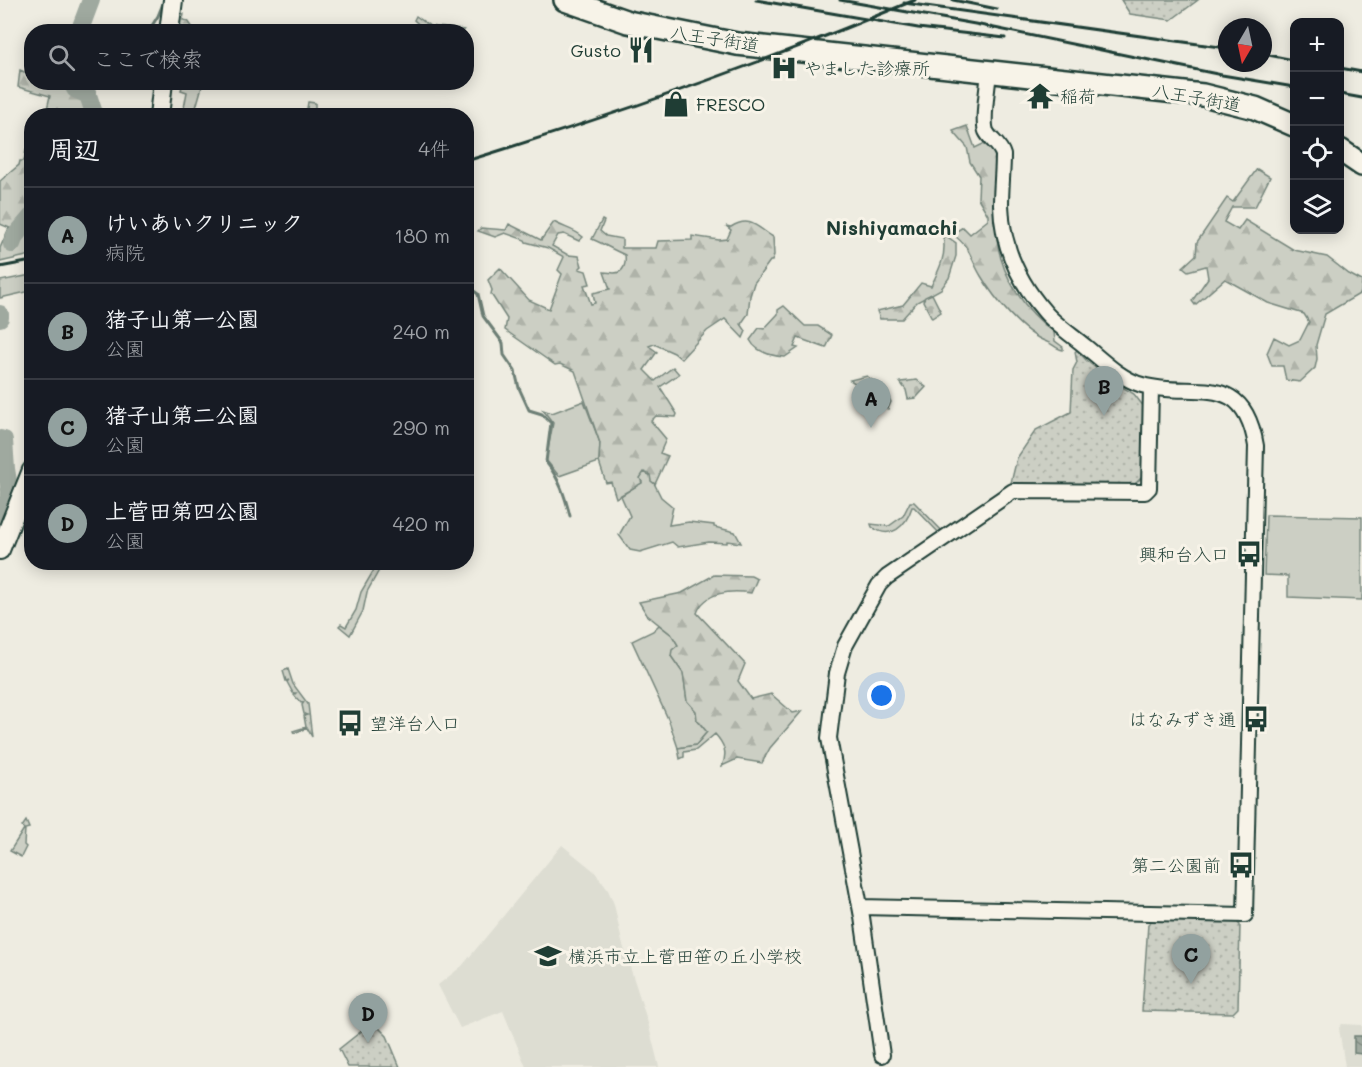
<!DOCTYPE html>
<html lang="ja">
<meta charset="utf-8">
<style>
body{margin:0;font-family:Mali,"Klee One",sans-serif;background:#242831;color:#f1f3f6}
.controls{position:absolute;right:18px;top:18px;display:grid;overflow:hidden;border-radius:12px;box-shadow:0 3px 15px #0003}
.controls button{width:54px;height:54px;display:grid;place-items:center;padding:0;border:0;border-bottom:2px solid #363941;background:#171b24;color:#f1f3f6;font:30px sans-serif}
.compass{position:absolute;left:1218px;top:18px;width:54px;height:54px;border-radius:50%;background:#171b24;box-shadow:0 3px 15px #0003;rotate:189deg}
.you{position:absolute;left:882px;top:696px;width:21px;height:21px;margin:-15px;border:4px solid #fff;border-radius:50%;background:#1a73e8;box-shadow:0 0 0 9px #1a73e833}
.badge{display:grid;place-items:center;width:39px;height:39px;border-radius:50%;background:#92a19f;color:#111;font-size:20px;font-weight:700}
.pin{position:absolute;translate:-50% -50px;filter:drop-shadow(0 2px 3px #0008)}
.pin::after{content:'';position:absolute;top:32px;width:21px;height:18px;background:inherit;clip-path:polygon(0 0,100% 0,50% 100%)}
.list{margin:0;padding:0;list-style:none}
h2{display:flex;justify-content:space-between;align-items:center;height:78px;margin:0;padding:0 24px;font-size:26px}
h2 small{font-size:20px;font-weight:400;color:#9ea1a6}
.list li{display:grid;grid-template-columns:39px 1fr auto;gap:18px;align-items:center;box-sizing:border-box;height:96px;padding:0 24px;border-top:2px solid #363941}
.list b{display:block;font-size:22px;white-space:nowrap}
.list p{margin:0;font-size:20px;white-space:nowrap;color:#9ea1a6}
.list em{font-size:20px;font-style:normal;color:#9ea1a6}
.icon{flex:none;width:33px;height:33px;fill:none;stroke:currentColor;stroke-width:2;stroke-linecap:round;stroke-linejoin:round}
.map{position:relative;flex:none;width:1362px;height:1067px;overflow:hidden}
.search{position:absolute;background:#171b24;box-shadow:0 3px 15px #0003;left:24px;top:24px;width:450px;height:66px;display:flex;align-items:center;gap:15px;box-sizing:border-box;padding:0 21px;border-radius:24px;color:#9ea1a6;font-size:22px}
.panel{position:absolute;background:#171b24;box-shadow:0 3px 15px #0003;left:24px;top:108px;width:450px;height:462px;border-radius:24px}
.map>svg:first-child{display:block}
</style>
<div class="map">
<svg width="1362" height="1067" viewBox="0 0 1362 1067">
<defs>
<pattern id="forest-firs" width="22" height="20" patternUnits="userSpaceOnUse" patternTransform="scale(1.5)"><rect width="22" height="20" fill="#cccfc4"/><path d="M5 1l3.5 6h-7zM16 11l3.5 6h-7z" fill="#afb3a9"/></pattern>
<pattern id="cemetery-stones" width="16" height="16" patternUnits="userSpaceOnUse" patternTransform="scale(1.5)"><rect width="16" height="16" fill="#cccfc4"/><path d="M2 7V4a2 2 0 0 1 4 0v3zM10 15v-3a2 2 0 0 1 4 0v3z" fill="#afb3a9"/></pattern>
<pattern id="park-dots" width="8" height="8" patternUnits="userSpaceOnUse" patternTransform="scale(1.5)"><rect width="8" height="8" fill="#cccfc4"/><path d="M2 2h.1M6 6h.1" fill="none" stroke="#afb3a9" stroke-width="1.8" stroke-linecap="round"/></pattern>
<pattern id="water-waves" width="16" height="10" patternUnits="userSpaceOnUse" patternTransform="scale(1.5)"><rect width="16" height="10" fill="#9fa99f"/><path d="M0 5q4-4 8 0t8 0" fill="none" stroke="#818b82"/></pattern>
</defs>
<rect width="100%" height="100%" fill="#eeece1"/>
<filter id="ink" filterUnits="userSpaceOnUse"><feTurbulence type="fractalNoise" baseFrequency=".0167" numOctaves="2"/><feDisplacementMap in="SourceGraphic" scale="12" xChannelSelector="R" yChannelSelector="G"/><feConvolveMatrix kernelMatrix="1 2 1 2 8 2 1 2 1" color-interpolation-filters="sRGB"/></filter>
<g filter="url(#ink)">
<path fill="#ddddd2" d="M562 845 594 871 608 890 614 904 622 942 648 1023 659 1067H526L503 1011 460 1028 438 985 462 966Z
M1342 1024 1362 1025V1067H1345L1339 1028Z"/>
<path fill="#cccfc4" stroke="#76867c" stroke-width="1.5" d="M9 228 12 229V234L31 235V255L0 262V248Z
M31 275V291L0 298V281Z
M867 376 886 391 891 402 888 409 880 406 883 396 866 388V386L862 384 857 393 855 392 858 385 850 380Z
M584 401 600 443 599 462 559 476 546 460 553 423 543 410 552 413Z
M643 472 650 475 661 497 673 507 669 525 689 522 714 525V527L735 532 741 543 727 541V543L709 542 678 547 672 542 640 552 630 550 619 535 630 516 621 496 642 482 640 478Z
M910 502H914L945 534 942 536 914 507H912C906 526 891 541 872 527L871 524 889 526 903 516Z
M1266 515 1362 517V600L1288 597V576L1264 575Z
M378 563H383L367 592 363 611 350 635 339 626 341 624 346 627 356 610 361 592Z
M659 625 672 635 678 645 671 656 683 673 687 701 696 711 697 720 707 732 696 745 678 748 669 721 632 641 653 631Z
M288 669 293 684 308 704 312 737 307 728 294 733 293 731 306 727 304 716 307 715 304 714 302 705 304 702 301 703 294 695 296 693H293L287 682 289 680 286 681 283 671Z
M26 821 29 828 25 829 24 845 26 847 21 857 10 851 24 829 22 827Z"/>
<path fill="url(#forest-firs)" stroke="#76867c" stroke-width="1.5" d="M178 12 184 14 183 20 188 21 193 28 192 31 174 32Z
M20 70 31 75 32 82 48 83 62 89 69 83 72 89 86 98 90 109 88 115H50L47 109 50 96 18 87Z
M183 83H203L195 111 184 108 187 92 181 90Z
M308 102 315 103V110L330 111 333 115H306Z
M967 126 975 148 983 144 994 149 996 155 997 239C1001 276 1025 311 1054 332L1055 341 1063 347V350C1056 349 1053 344 1047 342 1022 333 994 298 981 276 970 258 971 247 952 234L963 227 970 234 988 220V215L978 198 979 176 970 162 967 147 953 131Z
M31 131V212L19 226 12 229 0 224V181L19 165 20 161H24L26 149 29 148Z
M1257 169 1270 177 1255 207H1232L1224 222 1238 230 1245 220 1294 250 1327 257 1349 274 1362 281 1361 293 1325 314 1316 345 1317 359 1315 368 1300 382 1286 380 1283 366H1272L1267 353 1274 337 1289 345 1300 340 1309 322 1304 314 1268 303 1225 279 1195 305 1192 301 1208 278 1206 266 1188 271 1183 267 1196 255 1197 242 1227 198 1233 202Z
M602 220 604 221 600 231 606 236 622 239V248H656L658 241 692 240V236L719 240 727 239 731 230 726 226 731 227C750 215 757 227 773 237L774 255 772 261H770L754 283 750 296 748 314 741 324 746 331 743 338 725 319 707 331 681 359 674 353 654 344 649 346 657 352 644 370 655 381 673 367 679 374 660 387 677 414 676 417 656 416 651 421 666 439 660 453 668 456 655 484 651 481 650 475 644 472 640 478 642 483 616 498 611 482 606 483 599 462 600 443 575 371 560 364 555 365 505 330 507 319 491 294 492 290 488 280 500 268 529 300 549 309 562 274 558 270 564 257 548 248 526 242 525 240 505 233 495 237 478 231 481 228 506 230 509 224 541 240 554 222C564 228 574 229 583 237L579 241 564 234 558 235 552 246 568 255 579 256 582 266 579 269 586 271 590 284 584 285 591 304 595 303 593 293 610 289 604 272C608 272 611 273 614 273 625 273 626 262 625 255 613 250 604 244 592 239Z
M945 235 956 243V256L949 278 941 289 917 302 902 319H880L877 311 903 305 921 283 931 286C939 270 947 255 943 237Z
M784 306 805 326H818L832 335 826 348 798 338 794 347 798 348 785 357C772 356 756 352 750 340L759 328 764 329 778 314V310Z
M714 575 751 576 757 579 751 593C732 590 705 591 697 613L745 664 738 681 751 699 771 694 793 713 802 711 770 748 762 763 737 759 722 766C728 753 724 744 715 734L696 750 684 752V757L680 759 678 748 696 745 707 732 697 720 696 711 687 701 683 673 671 656 672 650 678 645 672 635 647 615 639 602 682 593Z"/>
<path fill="url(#cemetery-stones)" stroke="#76867c" stroke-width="1.5" d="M416 16 430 26 464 30V31H426L414 20Z
M932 294 941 312 932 318 923 301 925 297Z
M917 380 926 387 916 398 908 399 906 390 900 382Z"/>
<path fill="url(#park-dots)" stroke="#76867c" stroke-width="1.5" d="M1121 0H1198L1171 20 1130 14Z
M1077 350 1087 361 1112 381 1134 394 1144 407 1142 477 1134 485 1011 483 1017 458 1036 430 1071 412 1073 370 1077 362 1075 352Z
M1155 918 1235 921 1240 925 1238 1008 1233 1013 1142 1011 1148 924Z
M373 1022 387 1036 400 1067H348L339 1049Z"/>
<path fill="url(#water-waves)" stroke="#6c7e74" stroke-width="1.5" d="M1354 1036H1362V1054L1354 1053Z"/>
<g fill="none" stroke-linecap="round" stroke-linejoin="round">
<path stroke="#6c7e74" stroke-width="3" d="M148 32 158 16 164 1
M466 285 478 294 483 316 503 343 504 355 515 371 519 388 529 410 542 414 551 423 546 462C559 478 565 496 570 516"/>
<path stroke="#9fa99f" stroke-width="18" d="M79 32 91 0
M72 82 75 89 88 95 93 110 91 116
M12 244 15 236 32 216
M0 314V318
M0 439 4 440 6 469 10 494 0 520"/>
<g stroke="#1f3d34" stroke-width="18">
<path id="minor" d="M860 907 1245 915 1256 446C1243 367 1193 400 1142 385 1121 379 1103 361 1086 347 1073 336 1056 325 1045 312 1018 281 1002 245 1001 205 1001 188 1003 171 1003 155 1000 144 990 140 986 131 982 120 988 85 989 72
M882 1055 862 917 829 738 837 673 845 646 879 585 887 577 1013 491 1145 492 1149 488 1151 387"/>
</g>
<g stroke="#1f3d34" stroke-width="22">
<path id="major" d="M169 32 173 0
M159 116 163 82
M0 550 32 470"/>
</g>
<g stroke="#1f3d34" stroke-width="26">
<path id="highway" d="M565 0 628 22 737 44 1203 95 1255 108 1294 125
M1340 150 1362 165"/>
</g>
<use href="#minor" stroke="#f7f3e8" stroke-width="14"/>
<use href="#major" stroke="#f7f3e8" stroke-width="18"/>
<use href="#highway" stroke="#f7f3e8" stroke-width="21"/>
<path stroke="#1f3d34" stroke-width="3" d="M756 0 918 28 1005 38
M840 0 975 24 1222 75 1294 87
M953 0 997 9
M904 3 1227 48
M1263 54 1294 60
M1340 68 1362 72
M1340 94 1362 98
M466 161C619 114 768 61 915 0
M0 267 32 261"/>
</g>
</g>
<defs>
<g id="restaurant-bare" transform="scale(2.07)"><path d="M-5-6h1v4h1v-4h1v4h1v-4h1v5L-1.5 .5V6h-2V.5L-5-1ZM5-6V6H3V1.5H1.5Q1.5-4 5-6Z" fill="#1f3d34" stroke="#f7f3e8" stroke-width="2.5" paint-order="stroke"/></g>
<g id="hospital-bare" transform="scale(2.07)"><path d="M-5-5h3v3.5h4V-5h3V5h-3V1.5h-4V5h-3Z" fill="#1f3d34" stroke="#f7f3e8" stroke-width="2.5" paint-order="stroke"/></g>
<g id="temple-bare" transform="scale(2.07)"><path d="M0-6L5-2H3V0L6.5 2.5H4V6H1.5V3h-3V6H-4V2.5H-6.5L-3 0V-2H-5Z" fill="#1f3d34" stroke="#f7f3e8" stroke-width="2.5" paint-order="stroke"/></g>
<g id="shop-bare" transform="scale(2.07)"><path d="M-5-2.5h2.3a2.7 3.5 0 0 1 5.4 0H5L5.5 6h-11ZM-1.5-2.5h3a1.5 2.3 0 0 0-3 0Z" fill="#1f3d34" stroke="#f7f3e8" stroke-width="2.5" paint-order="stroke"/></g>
<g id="bus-bare" transform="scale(2.07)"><path d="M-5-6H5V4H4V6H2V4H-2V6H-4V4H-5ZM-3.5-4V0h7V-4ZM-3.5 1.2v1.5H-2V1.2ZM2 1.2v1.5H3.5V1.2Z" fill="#1f3d34" stroke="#f7f3e8" stroke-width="2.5" paint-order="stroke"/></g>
<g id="school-bare" transform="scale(2.07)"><path d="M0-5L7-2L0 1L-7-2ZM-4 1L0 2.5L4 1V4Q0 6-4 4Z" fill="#1f3d34" stroke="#f7f3e8" stroke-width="2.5" paint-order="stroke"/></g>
</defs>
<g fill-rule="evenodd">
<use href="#restaurant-bare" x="641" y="50"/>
<use href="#hospital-bare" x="784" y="68"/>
<use href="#temple-bare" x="1040" y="96"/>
<use href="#shop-bare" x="676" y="104"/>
<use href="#bus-bare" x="1249" y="554"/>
<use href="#bus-bare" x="1256" y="719"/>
<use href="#bus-bare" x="350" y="723"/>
<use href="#bus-bare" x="1241" y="865"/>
<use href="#school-bare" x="548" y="956"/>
</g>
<g text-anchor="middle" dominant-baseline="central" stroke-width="6" stroke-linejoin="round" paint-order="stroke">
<g font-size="18" fill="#1f3d34" stroke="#f7f3e8">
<text transform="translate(715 38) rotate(9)">八王子街道</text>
<text transform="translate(1197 97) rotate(10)">八王子街道</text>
</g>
<g font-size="18" fill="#1f3d34" stroke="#f7f3e8" text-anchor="start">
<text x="621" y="50" text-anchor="end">Gusto</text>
<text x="804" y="68">やました診療所</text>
<text x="1060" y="96">稲荷</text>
<text x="696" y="104">FRESCO</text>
<text x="1229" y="554" text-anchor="end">興和台入口</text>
<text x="1236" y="719" text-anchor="end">はなみずき通</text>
<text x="370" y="723">望洋台入口</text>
<text x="1221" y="865" text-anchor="end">第二公園前</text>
<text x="568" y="956">横浜市立上菅田笹の丘小学校</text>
</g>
<g font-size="20" font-weight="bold" fill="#1f3d34" stroke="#f7f3e8">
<text x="892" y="227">Nishiyamachi</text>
</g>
</g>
</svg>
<div class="controls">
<button>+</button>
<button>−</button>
<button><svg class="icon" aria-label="locate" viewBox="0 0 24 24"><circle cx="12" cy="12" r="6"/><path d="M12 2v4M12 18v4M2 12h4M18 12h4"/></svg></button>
<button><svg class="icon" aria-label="layers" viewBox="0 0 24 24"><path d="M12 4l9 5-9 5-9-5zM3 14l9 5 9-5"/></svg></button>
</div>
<svg class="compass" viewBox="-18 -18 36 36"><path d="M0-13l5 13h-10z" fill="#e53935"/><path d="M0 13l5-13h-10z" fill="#9ea1a6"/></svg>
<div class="you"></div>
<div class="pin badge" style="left:871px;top:428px">A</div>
<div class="pin badge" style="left:1104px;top:416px">B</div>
<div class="pin badge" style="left:1191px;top:984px">C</div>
<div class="pin badge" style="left:368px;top:1043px">D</div>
<div class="search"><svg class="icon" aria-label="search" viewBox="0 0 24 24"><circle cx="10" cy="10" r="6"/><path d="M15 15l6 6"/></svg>ここで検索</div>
<section class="panel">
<h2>周辺<small>4件</small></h2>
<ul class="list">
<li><span class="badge">A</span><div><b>けいあいクリニック</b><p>病院</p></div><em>180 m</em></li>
<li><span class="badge">B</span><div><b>猪子山第一公園</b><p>公園</p></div><em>240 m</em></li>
<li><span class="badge">C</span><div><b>猪子山第二公園</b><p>公園</p></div><em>290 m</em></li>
<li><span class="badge">D</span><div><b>上菅田第四公園</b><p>公園</p></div><em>420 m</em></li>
</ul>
</section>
</div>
